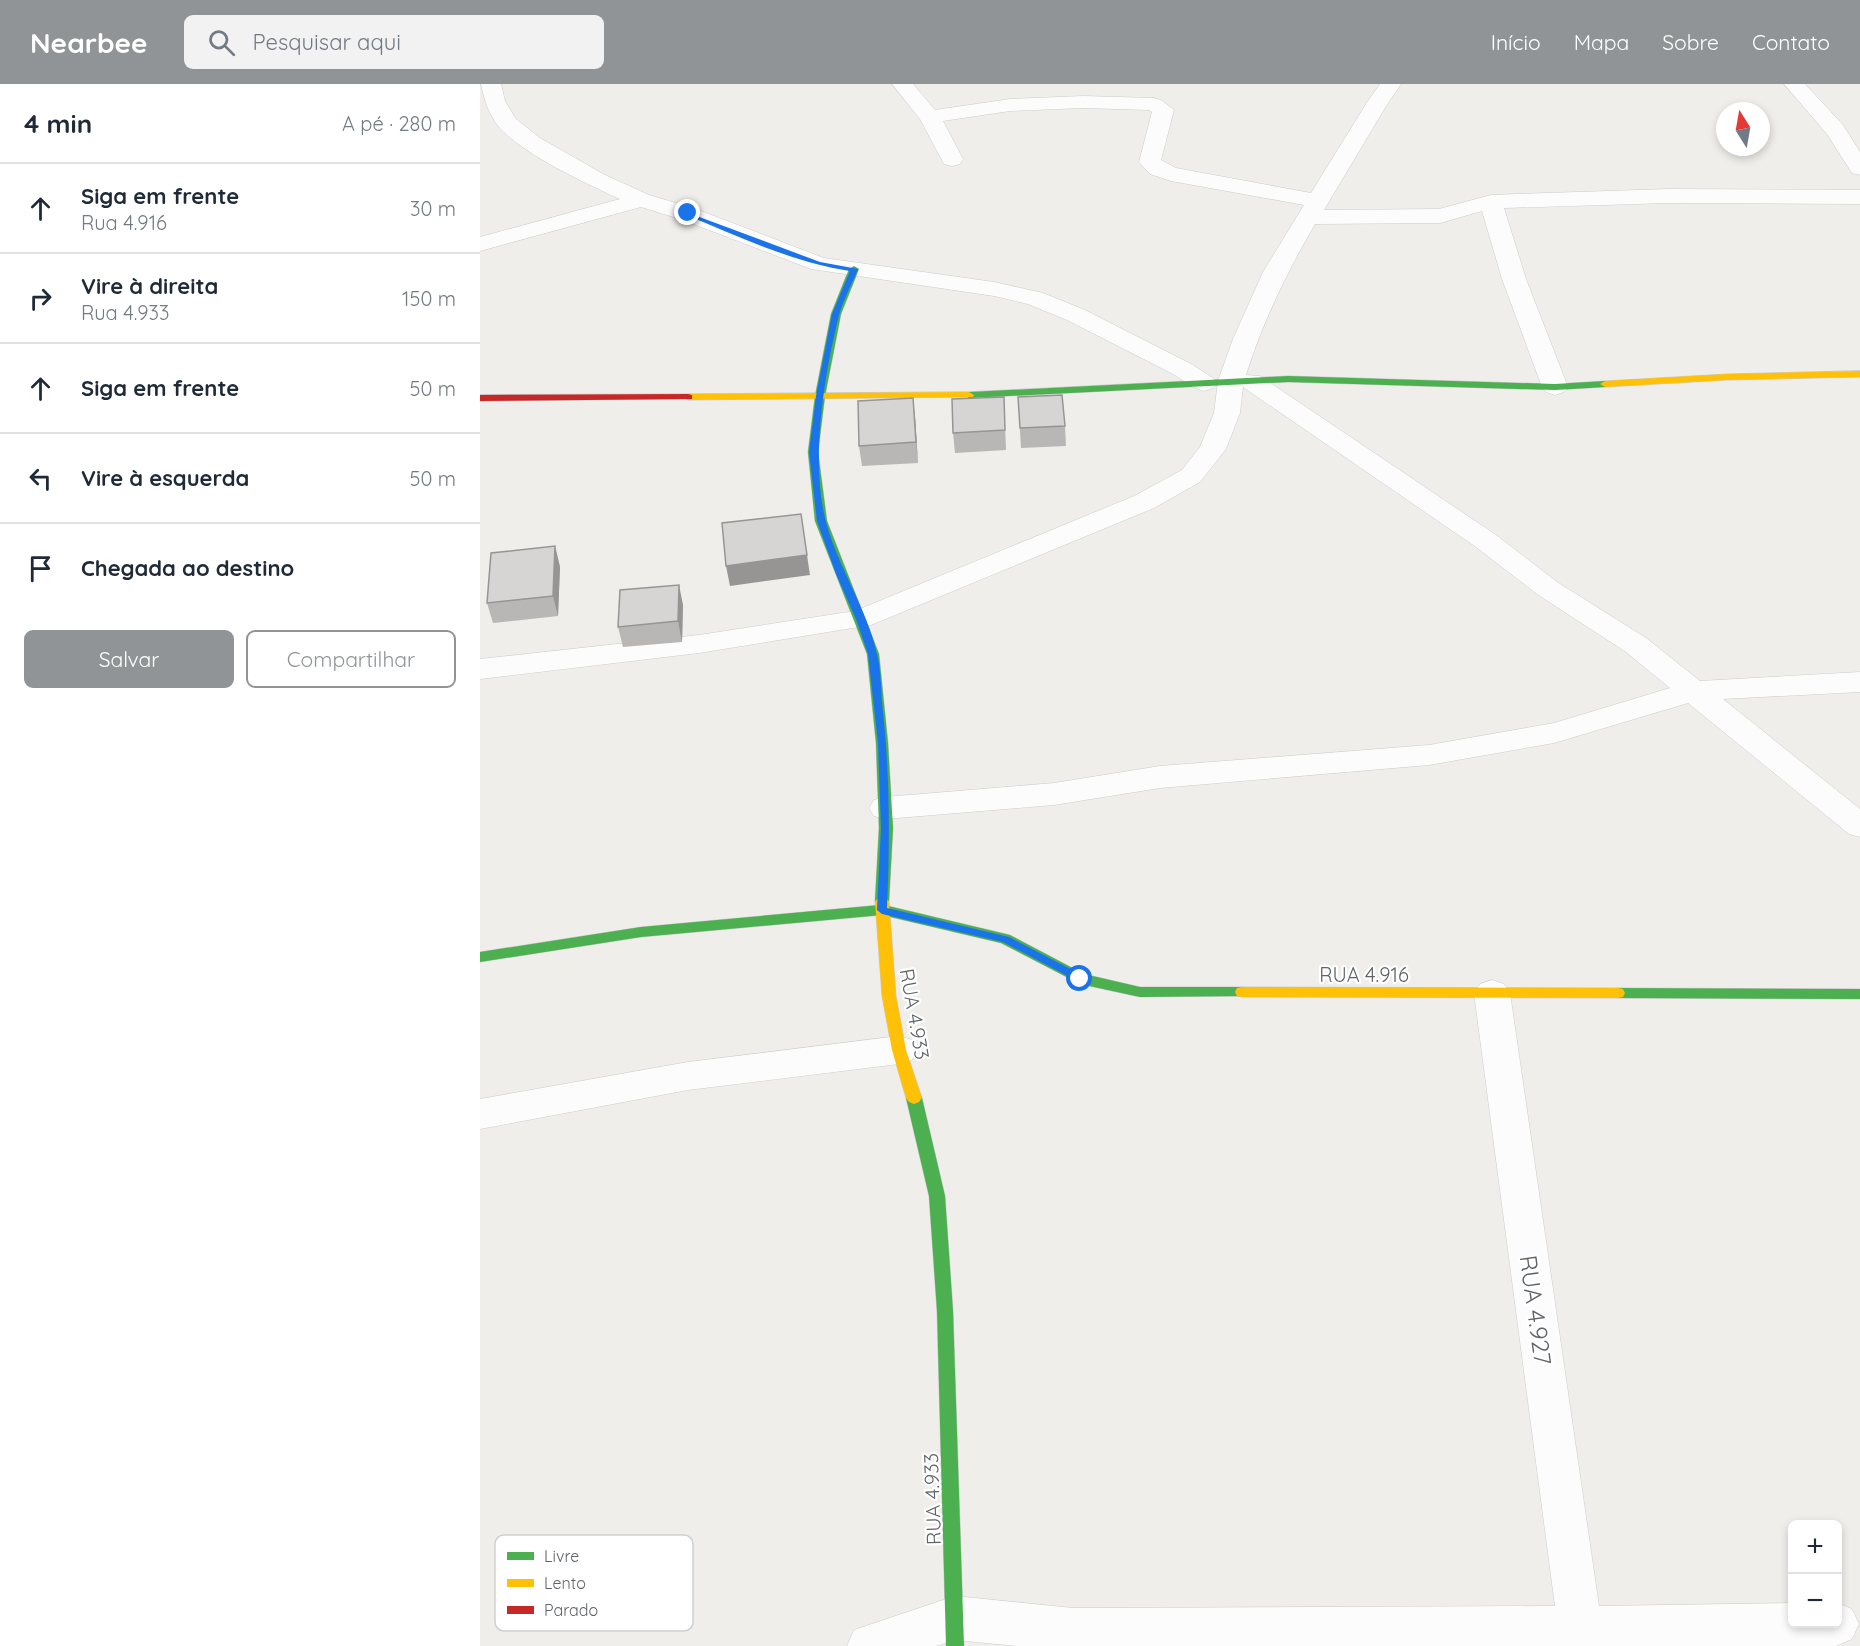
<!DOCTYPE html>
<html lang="pt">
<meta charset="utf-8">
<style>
body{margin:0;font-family:Quicksand,sans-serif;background:#f2f2f3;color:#1f2937}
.controls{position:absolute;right:18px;bottom:18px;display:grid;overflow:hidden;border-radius:9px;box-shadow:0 3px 9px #0003}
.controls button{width:54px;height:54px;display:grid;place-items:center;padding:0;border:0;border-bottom:2px solid #e0e1e3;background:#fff;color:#1f2937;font:30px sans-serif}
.compass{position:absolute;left:1236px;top:18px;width:54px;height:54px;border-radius:50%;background:#fff;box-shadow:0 3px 9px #0003;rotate:349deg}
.stop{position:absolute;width:18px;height:18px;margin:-14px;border:4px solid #1a73e8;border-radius:50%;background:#fff}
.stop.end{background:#1a73e8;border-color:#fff;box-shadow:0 2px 6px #0008}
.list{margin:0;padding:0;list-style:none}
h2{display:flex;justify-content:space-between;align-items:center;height:78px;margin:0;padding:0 24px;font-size:26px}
h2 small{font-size:20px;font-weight:400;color:#747a83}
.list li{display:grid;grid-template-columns:39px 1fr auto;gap:18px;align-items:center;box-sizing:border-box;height:90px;padding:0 24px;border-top:2px solid #e0e1e3}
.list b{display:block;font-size:22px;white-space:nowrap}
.list p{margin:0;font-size:20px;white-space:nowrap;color:#747a83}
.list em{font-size:20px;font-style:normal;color:#747a83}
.actions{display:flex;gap:12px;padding:18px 24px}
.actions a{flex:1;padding:14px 0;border:2px solid #919496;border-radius:9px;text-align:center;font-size:21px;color:#919496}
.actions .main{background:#919496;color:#fff}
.icon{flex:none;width:33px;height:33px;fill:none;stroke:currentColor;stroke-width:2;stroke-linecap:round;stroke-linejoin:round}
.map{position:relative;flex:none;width:1380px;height:1562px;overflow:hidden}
header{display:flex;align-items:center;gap:36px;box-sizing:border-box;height:84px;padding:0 30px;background:#919496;color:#fff}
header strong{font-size:28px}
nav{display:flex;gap:33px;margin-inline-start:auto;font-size:21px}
.search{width:420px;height:54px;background:#f2f2f3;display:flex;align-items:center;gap:15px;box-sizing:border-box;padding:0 21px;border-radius:9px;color:#747a83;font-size:22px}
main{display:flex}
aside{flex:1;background:#fff}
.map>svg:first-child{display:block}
</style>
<header>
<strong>Nearbee</strong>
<div class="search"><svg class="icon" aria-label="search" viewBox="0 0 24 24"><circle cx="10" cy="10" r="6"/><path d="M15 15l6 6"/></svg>Pesquisar aqui</div>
<nav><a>Início</a><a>Mapa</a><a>Sobre</a><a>Contato</a></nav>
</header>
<main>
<aside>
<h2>4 min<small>A pé · 280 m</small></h2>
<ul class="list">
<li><svg class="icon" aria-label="ahead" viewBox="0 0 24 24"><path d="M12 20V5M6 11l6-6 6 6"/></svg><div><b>Siga em frente</b><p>Rua 4.916</p></div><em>30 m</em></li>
<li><svg class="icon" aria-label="right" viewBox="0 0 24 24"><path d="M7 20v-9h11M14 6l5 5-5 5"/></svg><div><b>Vire à direita</b><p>Rua 4.933</p></div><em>150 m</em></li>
<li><svg class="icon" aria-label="ahead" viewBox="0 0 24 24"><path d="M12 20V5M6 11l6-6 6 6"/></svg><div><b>Siga em frente</b></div><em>50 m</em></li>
<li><svg class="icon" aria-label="left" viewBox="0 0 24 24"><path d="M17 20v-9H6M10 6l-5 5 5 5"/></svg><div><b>Vire à esquerda</b></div><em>50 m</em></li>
<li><svg class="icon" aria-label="arrive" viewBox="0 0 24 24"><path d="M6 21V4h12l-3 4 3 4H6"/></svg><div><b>Chegada ao destino</b></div></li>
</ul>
<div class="actions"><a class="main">Salvar</a><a>Compartilhar</a></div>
</aside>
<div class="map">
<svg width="1380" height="1562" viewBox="0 0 1380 1562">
<rect width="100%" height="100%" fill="#efeeea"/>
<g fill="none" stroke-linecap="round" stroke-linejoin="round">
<g stroke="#cbcccc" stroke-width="1">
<path id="street" d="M1 0H21L25 17 36 35 60 54 125 91 169 111 216 125 344 174 514 198 563 209 605 226 711 280 733 294 737 299 733 304 724 307 715 304 693 290 587 236 548 220 514 212 331 185 200 135 161 123 0 167V153L140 115C105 99 44 71 19 43 9 31 4 15 1 0Z
M412 0H433L455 26 530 15 603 12 674 14 681 16 694 26 681 76 696 84 831 109 886 20 900 0H921L906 22 844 126 959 125 1011 111 1037 110 1188 105 1380 106V120L1188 119 1024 124 1046 195 1088 303 1084 308 1075 311 1066 308 1062 303 1022 195 1002 127 960 139 835 140C807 188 783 237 766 291L780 292 1016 451 1077 498 1166 554 1220 597 1380 588V608L1243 615 1380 725V753L1369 750 1208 619 1074 659 949 681 680 704 574 721 405 735 394 732 389 724 394 716 405 713 574 699 680 682 949 661 1074 639 1190 604 1146 568 1057 510 996 463 763 303 760 329 746 365 720 398 674 424 391 541 219 569 0 595V575L219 551 375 527 654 412 702 386 720 363 734 329 738 297 753 255 783 188 824 121 691 97 670 90 659 78 672 28 669 26 603 24 530 27 463 37 483 75 480 80 472 82 464 80 440 35Z
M1304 0H1325L1363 41 1380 68V91L1372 89 1347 50Z
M1012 896 1024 900 1030 909 1119 1522 1312 1519V1540H1358V1519L1372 1525 1379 1540 1372 1555 1356 1562H537L475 1556 456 1562H367L374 1546 475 1512 593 1524 1075 1522 994 909 1000 900Z
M419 952 432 956 437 966 432 976 419 980 208 1006 0 1045V1015L208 978Z"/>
</g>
<g stroke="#cacacb" stroke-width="1">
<path id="fast" d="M374 182 379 185 361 230 345 312 338 368 347 437 399 570 408 659 413 744 409 817 404 821 530 851 604 890 660 903H762L767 904 769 908 767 912 660 913 600 900 521 859 402 831 161 853 0 878V868L161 843 400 821 395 817 399 744 396 659 387 570 335 437 328 368 335 312 351 230 369 185Z
M808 292 1075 300 1125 297 1130 300 1125 303 1075 306 808 298 489 314 484 311 489 308Z
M1138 904 1380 905V915L1138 914 1133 913 1131 909 1133 905Z
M434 1008 439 1010 442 1014 465 1112 473 1227 484 1562H466L457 1227 449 1112 426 1014 429 1010Z"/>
</g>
<g stroke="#cacacb" stroke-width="1">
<path id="slow" d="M1380 287V293L1247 296 1125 303 1120 300 1125 297 1247 290Z
M489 308 494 311 493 313 208 316 203 313 208 310Z
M402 812 409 817 416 912 426 966 442 1014 439 1018 434 1020 429 1018 426 1014 412 966 402 912 395 817Z
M762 903 1138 904 1143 905 1145 909 1143 913 1138 914 762 913 757 912 755 908 757 904Z"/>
</g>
<g stroke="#cacacb" stroke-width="1">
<path id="jam" d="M208 310 212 311V315L0 317V311Z"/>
</g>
<use href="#street" fill="#fdfcfc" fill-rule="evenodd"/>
<use href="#fast" fill="#4caf50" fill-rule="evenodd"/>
<use href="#slow" fill="#ffc107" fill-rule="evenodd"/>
<use href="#jam" fill="#c62828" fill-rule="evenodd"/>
</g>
<path fill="#b8b7b5" d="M524 313 526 366 475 369 473 349Z
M538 313 585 342 586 362 541 364Z
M435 333 438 379 382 382 379 362Z
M75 462 80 483 78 532 13 539 7 519Z
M203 521 202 558 143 563 138 543Z"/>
<path fill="#969594" d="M433 314 435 333 438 379 436 358Z
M75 462 80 483 78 532 73 512Z
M327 471 330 491 250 502 246 482Z
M199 501 203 521 202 558 198 537Z"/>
<path fill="#d6d5d3" stroke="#969594" stroke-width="1.5" d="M582 311 585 342 540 344 538 313Z
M524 313 525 346 473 349 472 315Z
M433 314 436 358 379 362 378 317Z
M321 430 327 471 246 482 242 439Z
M75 462 73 512 7 519 11 469Z
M199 501 198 537 138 543 140 506Z"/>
<path fill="#1a73e8" d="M206 128 340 178 378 185C372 200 363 216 359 231 344 291 330 379 346 438 358 484 387 524 397 570 401 586 401 603 402 619 410 688 410 755 407 824L529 853 604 892V897H597L523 858 402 830 397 826 401 744 398 659 388 570 376 535 356 490 337 437 329 368 336 312 352 230 370 187C312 178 260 153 206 131Z"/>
<g text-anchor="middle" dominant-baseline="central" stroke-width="4.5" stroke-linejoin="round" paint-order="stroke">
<g font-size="20" fill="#5f6368" stroke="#fff">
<text x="884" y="890">RUA 4.916</text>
<text transform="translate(435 930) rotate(80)">RUA 4.933</text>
<text transform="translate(452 1415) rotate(-92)">RUA 4.933</text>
</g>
<g font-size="24" fill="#5f6368" stroke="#fff">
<text transform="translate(1056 1226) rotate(82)">RUA 4.927</text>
</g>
</g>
<rect x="15" y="1451" width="198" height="96" rx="9" fill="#fff" stroke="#cfd0d2" stroke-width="1.5"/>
<rect x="27" y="1468" width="27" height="8" fill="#4caf50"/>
<rect x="27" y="1495" width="27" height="8" fill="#ffc107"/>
<rect x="27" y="1522" width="27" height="8" fill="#c62828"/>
<g font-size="16" fill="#5f6368">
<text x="64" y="1478">Livre</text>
<text x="64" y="1505">Lento</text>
<text x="64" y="1532">Parado</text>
</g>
</svg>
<div class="controls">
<button>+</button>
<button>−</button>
</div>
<svg class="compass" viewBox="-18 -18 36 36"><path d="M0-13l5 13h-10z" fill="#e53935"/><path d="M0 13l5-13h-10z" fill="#747a83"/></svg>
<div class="stop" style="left:600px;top:895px"></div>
<div class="stop end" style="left:208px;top:129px"></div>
</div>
</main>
